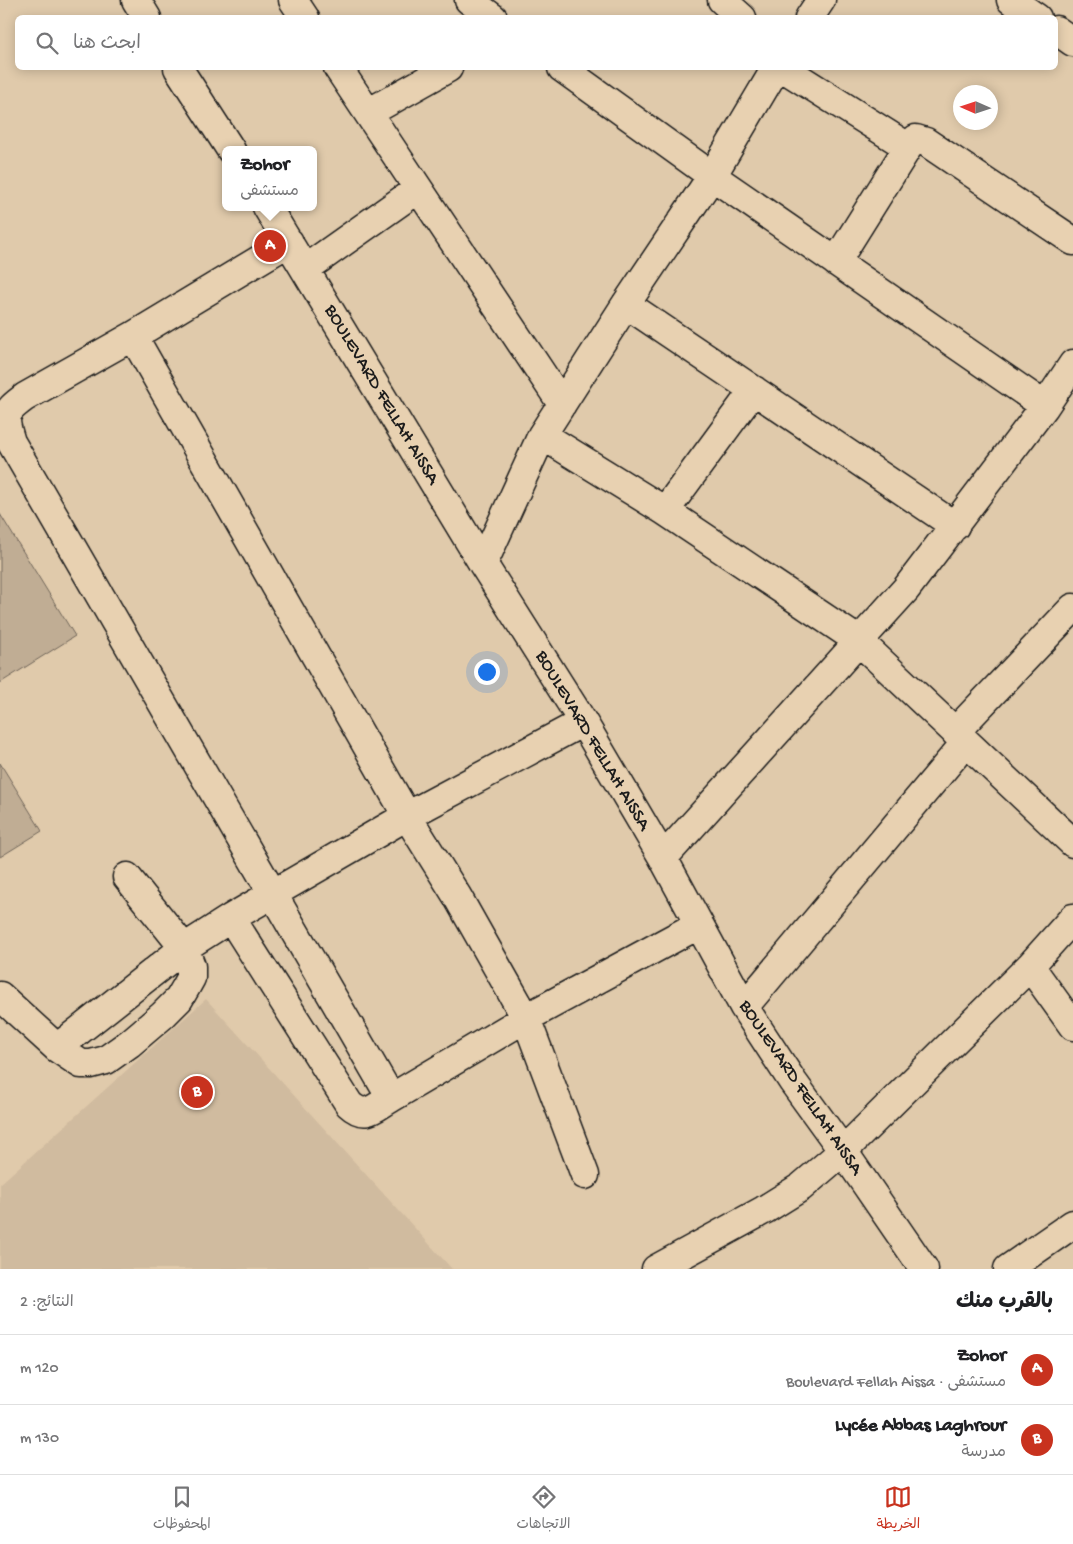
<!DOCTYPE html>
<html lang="ar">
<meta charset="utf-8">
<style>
body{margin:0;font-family:"Gochi Hand","Playpen Sans Arabic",sans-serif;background:#f6f6f6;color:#202124;direction:rtl}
.compass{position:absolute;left:953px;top:85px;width:45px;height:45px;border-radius:50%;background:#fff;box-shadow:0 2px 12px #0003;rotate:273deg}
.you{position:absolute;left:486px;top:671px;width:18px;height:18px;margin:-12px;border:4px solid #fff;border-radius:50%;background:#1a73e8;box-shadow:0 0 0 8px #1a73e833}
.badge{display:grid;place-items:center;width:32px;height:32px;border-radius:50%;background:#c8321e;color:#fff;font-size:16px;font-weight:700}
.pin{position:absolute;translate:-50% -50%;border:2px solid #fff;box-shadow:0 1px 5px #0006}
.popup{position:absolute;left:222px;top:146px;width:95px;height:65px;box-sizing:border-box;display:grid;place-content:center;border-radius:8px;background:#fff;filter:drop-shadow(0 1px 4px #0005);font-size:16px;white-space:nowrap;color:#757577}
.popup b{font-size:19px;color:#202124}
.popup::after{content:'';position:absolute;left:50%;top:100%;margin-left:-10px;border:10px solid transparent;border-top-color:#fff}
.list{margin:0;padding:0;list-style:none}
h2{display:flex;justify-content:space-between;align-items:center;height:65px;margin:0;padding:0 20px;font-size:21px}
h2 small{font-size:16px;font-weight:400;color:#757577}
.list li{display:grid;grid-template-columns:32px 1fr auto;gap:15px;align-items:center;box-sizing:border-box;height:70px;padding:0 20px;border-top:1px solid #e0e0e0}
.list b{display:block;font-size:19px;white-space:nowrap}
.list p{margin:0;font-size:16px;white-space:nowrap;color:#757577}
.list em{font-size:16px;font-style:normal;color:#757577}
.icon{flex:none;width:28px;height:28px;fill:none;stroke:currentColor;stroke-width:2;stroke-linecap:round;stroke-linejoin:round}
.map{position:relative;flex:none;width:1073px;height:1269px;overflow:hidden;direction:ltr}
.search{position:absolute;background:#fff;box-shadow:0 2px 12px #0003;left:15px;right:15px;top:15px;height:55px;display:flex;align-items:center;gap:12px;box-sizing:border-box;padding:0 18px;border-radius:8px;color:#757577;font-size:19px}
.sheet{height:205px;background:#fff}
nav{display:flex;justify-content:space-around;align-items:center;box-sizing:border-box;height:70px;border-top:1px solid #e0e0e0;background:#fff;font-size:14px;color:#757577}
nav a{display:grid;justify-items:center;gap:2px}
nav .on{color:#c8321e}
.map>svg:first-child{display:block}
</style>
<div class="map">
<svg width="1073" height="1269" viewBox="0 0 1073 1269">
<rect width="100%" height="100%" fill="#e0caab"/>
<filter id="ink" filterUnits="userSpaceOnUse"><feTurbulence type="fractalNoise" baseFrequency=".02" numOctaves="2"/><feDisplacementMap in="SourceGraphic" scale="10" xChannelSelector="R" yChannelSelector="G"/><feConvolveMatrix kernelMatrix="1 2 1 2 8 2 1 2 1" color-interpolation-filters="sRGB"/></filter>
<g filter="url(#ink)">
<path fill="#d0bb9f" d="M206 999 452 1269H0V1184Z"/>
<path fill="#c0ad94" stroke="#6e6458" d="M0 514 75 636 0 683Z
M0 763 42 831 0 857Z"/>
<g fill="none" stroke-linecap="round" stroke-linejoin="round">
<g stroke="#1c1c1c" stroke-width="31">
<path id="minor" d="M136 0 147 18
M293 0 305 18
M469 0 493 18
M722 0 742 18
M1011 0 1037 18
M809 18 821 0
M1056 30 1073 42
M178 68 231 150
M338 68 562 404
M562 68 712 176 1045 406
M783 68 908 147 916 139 926 142 1073 241
M368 113 448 68
M267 207 483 564 583 722 663 858 744 1007 793 1082 843 1151 924 1269
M289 242 133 336 25 397C3 413 3 417 11 442L391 1098 526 1018 698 925
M836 262 908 147
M305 269 418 189
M626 304 955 526
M133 336 407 816 457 896 526 1018 585 1175
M542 435 665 511 859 641 1073 843
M665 511 754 390
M483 564 542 435 626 304 712 176 776 68
M955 732 1073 608
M663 858 906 589 1045 406 1073 364
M231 918 349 1104C366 1120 375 1107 391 1098
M1030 966 1073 1026
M0 996 57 1048 81 1064H91L106 1060 130 1043 163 1015 179 999 186 987 191 978V966L184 948 127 877
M744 1007 966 742
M57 1048 184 948 231 918 407 816 583 722
M656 1269 764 1210 801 1187 843 1151 1030 966 1073 918
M1008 1269 1073 1224"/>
</g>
<use href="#minor" stroke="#e8d1b1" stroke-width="28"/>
</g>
</g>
<g text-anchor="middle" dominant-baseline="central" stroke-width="4" stroke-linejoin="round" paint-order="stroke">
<g font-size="19" fill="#1c1c1c" stroke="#e8d1b1">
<text transform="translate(381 395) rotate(59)">BOULEVARD FELLAH AISSA</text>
<text transform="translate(592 741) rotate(59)">BOULEVARD FELLAH AISSA</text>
<text transform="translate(800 1088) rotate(56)">BOULEVARD FELLAH AISSA</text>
</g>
</g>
</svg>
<svg class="compass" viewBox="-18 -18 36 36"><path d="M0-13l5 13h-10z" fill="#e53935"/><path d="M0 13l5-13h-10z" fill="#757577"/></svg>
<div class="you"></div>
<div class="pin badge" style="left:270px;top:246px">A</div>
<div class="popup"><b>Zohor</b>مستشفى</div>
<div class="pin badge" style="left:197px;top:1092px">B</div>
<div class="search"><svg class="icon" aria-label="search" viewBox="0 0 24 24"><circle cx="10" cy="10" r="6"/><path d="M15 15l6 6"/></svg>ابحث هنا</div>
</div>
<section class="sheet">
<h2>بالقرب منك<small>النتائج: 2</small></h2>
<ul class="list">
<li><span class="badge">A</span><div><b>Zohor</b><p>مستشفى · Boulevard Fellah Aissa</p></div><em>120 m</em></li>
<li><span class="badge">B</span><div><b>Lycée Abbas Laghrour</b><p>مدرسة</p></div><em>130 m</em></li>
</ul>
</section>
<nav>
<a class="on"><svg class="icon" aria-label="map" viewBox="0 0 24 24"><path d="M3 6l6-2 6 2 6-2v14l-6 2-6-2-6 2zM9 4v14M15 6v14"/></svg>الخريطة</a>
<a><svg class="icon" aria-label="directions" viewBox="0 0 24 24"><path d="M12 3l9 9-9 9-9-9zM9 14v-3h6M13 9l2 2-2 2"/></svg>الاتجاهات</a>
<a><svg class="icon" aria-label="saved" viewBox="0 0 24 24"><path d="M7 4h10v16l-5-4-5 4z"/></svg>المحفوظات</a>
</nav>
